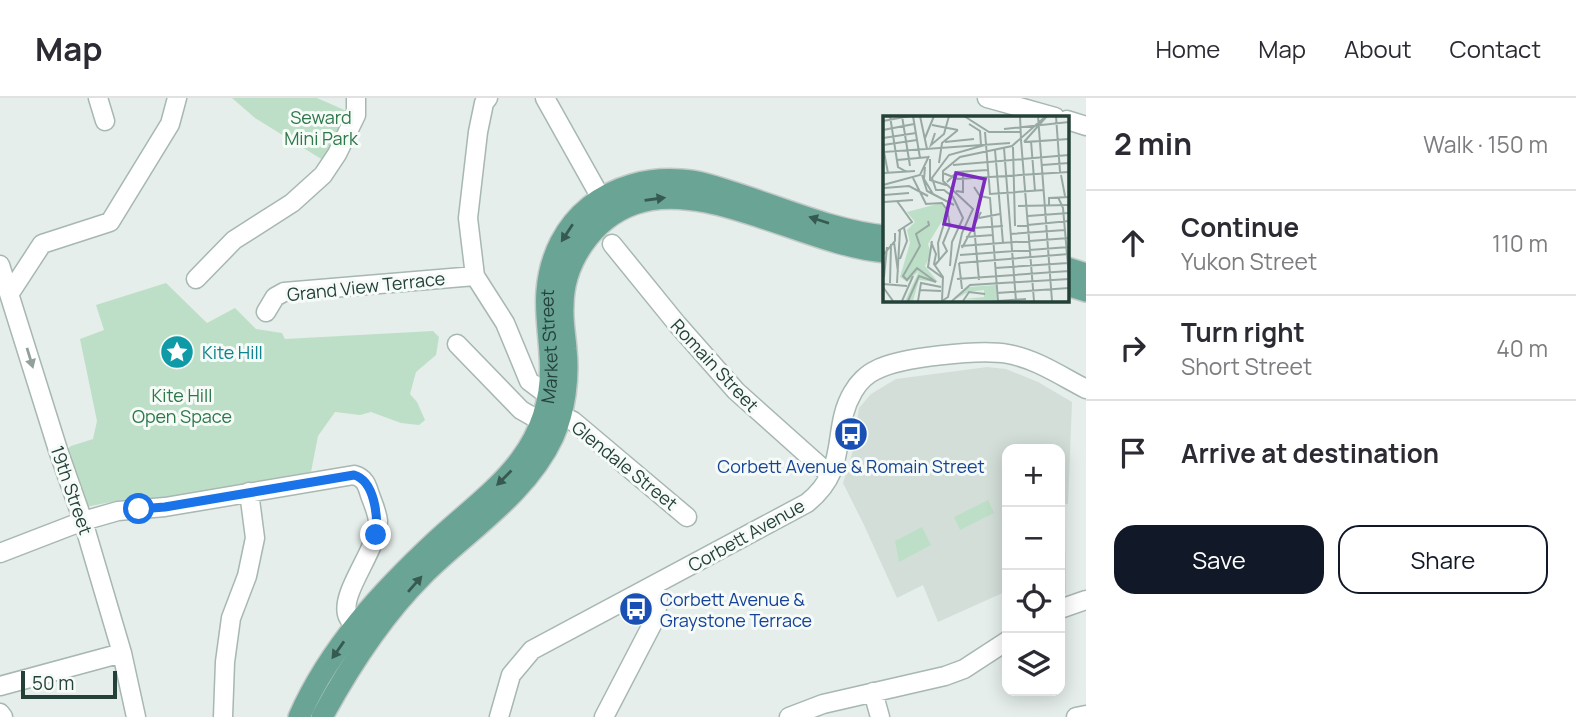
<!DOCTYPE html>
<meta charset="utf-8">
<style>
body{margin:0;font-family:Manrope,sans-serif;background:#f7f7f7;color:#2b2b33}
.controls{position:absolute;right:21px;bottom:21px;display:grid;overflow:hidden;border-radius:14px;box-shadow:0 4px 18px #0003}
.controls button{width:63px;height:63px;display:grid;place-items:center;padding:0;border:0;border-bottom:2px solid #e1e1e2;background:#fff;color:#2b2b33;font:35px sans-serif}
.scale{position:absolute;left:21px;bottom:18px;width:96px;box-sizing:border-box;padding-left:7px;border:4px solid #244139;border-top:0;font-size:19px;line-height:24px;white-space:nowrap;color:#244139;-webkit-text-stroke:5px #f6fbf8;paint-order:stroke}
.stop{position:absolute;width:21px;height:21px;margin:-16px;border:5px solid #1a73e8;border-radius:50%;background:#fff}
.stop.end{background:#1a73e8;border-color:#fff;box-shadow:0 2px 7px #0008}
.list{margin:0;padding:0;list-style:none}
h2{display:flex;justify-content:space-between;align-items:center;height:91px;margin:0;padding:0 28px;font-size:30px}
h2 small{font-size:23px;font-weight:400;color:#7c7c81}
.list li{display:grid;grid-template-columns:46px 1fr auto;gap:21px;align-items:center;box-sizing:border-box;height:105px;padding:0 28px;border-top:2px solid #e1e1e2}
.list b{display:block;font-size:26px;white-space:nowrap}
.list p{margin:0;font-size:23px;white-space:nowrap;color:#7c7c81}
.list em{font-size:23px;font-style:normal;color:#7c7c81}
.actions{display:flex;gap:14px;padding:21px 28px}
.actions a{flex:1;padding:16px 0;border:2px solid #111827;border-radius:21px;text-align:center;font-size:24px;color:#111827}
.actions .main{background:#111827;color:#fff}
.icon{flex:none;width:38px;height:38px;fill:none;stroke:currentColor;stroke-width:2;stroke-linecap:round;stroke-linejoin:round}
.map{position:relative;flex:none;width:1086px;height:619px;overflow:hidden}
header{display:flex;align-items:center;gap:42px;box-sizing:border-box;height:98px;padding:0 35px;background:#fff;border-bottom:2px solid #e1e1e2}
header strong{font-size:33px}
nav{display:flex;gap:38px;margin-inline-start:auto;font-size:24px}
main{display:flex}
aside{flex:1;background:#fff}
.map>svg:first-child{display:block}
</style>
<header>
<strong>Map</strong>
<nav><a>Home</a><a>Map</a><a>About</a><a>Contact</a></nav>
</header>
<main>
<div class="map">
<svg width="1086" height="619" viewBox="0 0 1086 619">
<rect width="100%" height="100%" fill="#e5eeea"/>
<path fill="#d3ded9" d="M987 269 1006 271 1038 284 1072 304 1068 406H1065L1066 495 1060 497V351H1007V493L938 524 923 487 897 500 864 427 843 385 852 356 859 310 871 296 896 281Z"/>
<path fill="#bedfc7" d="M232 0H317L356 17 331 67 255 20Z
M166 185 207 225 235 210 256 231 282 235 285 241 433 233 439 239 436 257 416 274 410 296 417 304 425 322 419 327 401 325 371 314 360 317 335 314 318 338 311 374 166 399 121 402 86 409 64 354 71 348 93 341 97 323 80 241 104 232 96 207Z
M988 402 994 415 960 432 954 419Z
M922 429 931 447 899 464 895 443Z"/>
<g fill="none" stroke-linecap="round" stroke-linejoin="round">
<g stroke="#a7b7b1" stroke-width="21">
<path id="minor" d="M98 0 105 23
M488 0 484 5 478 34 468 120 475 178 505 225 529 283 549 298
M545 0 601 100
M987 0 1055 19
M1067 22 1086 28
M612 146 677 226 736 293 830 377
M0 167 58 352 83 423 122 555 136 619
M196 181 234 142 292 105 323 77 337 56 356 17V0
M10 195 42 146 110 124 170 26 177 0
M266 214 275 199 284 194 475 178
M457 246 521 312 542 324
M561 317 573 323 687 419
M0 455 83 423 118 413 165 409 354 377C365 380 367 387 370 397 373 405 377 414 378 423 378 451 341 493 347 516 349 525 360 530 366 535
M1060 511 1086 502
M0 588 122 555
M873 594 880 619
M0 615 3 619
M223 619 225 564 231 520 247 478 255 440 249 394
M499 619 511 577 532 552 807 405C851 370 830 332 853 294 858 285 867 276 876 272 900 259 981 251 1008 256 1036 261 1061 278 1086 291
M604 619 656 519 658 500 654 487
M789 619 823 606 945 578 964 571 1007 543
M1076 619 1086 617"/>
</g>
<g stroke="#c2cac8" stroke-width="24">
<g id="major">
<path d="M1067 170 1086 176"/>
<path d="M1067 187 1086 193"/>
<path id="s1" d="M299 619C330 549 382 493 438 441 465 416 499 391 521 361 544 330 553 294 550 256 549 235 545 214 547 193 553 120 611 77 681 82 701 83 719 90 738 96 785 111 835 133 885 138"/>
<path d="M322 619C349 569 383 517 423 477 467 433 526 397 553 339 565 312 569 280 566 251 565 237 562 223 563 208 563 165 592 121 634 106 705 80 808 148 885 154"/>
</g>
</g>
<use href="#minor" stroke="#fff" stroke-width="18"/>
<use href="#major" stroke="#6aa495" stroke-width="21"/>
</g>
<defs><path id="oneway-solid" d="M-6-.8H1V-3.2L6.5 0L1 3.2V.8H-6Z" transform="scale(1.75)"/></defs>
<g fill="#365a50">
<use href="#oneway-solid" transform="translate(655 101) rotate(-8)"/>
<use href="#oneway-solid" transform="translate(819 122) rotate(-162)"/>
<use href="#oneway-solid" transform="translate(567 135) rotate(123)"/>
<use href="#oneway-solid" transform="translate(504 380) rotate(135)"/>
<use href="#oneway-solid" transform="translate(415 486) rotate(-49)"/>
<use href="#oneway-solid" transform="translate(338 552) rotate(125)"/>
</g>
<use fill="#92a09c" href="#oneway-solid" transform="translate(30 260) rotate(73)"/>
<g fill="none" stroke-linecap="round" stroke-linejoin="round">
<path stroke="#1a73e8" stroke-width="9" d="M139 411 165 409 354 377C375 383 378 419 376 437"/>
</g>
<defs>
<g id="sight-disc" transform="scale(1.75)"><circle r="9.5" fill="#0f9aa8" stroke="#f6fbf8"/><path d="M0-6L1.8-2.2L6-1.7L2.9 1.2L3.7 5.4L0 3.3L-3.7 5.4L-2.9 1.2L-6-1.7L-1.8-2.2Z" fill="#fff"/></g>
<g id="bus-disc" transform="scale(1.75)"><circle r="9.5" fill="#1a4fb4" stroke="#f6fbf8"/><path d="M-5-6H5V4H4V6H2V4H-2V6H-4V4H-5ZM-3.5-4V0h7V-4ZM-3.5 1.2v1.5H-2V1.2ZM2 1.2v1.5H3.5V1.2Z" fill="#fff"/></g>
</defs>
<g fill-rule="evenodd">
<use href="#sight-disc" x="177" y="254"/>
<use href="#bus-disc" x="851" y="336"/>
<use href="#bus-disc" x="636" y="511"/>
</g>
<g text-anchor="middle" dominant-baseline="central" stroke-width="6" stroke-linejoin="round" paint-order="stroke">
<g font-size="18" fill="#2d784a" stroke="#f6fbf8">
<text x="321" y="19">Seward<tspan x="321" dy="21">Mini Park</tspan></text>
<text x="182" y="297">Kite Hill<tspan x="182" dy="21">Open Space</tspan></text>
</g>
<g font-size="18" fill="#244139" stroke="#f6fbf8">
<text transform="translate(366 188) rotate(-6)">Grand View Terrace</text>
<text stroke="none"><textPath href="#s1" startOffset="462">Market Street</textPath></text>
<text transform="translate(715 267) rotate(47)">Romain Street</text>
<text transform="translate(625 367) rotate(39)">Glendale Street</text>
<text transform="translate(72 392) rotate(71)">19th Street</text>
<text transform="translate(746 437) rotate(-29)">Corbett Avenue</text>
</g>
<g font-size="18" fill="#0d838f" stroke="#f6fbf8" text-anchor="start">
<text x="202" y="254">Kite Hill</text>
</g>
<g font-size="18" fill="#164399" stroke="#f6fbf8">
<text x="851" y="368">Corbett Avenue &amp; Romain Street</text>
<text x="660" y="501" text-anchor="start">Corbett Avenue &amp;<tspan x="660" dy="21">Graystone Terrace</tspan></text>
</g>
</g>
<g transform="translate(883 18)">
<rect width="186" height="186" fill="#e5eeea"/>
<path d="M58 87 64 97 45 128 48 138 42 150 55 166 36 164 30 185H22L36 155 24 166 17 161 27 127 24 114 32 106 24 96ZM113 169 114 185 80 183 101 181V174L85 176 73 183 85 171Z" fill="#bedfc7"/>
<path fill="none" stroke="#98a9a3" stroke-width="2" d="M7 0 15 51 24 56M19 0 27 50M30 0 37 42M37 0 44 33M81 0 106 16H138M137 0 138 24M155 0 169 185M173 0 177 56M0 5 27 0M86 8 97 15 98 29M49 9 75 14M121 13 186 6M0 14 31 8M102 16 107 78 161 74M52 17 48 29 61 18 66 0M0 22 33 17M42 22 51 0M138 24 151 185M148 25 152 75M62 26 91 23M141 26 186 23M141 26 164 0M144 26 186 23M0 28 1 36 127 27M0 29 34 24M130 31 132 110M121 32 133 185M112 34 120 127M1 36 5 57M47 43V64L63 69M14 44 46 41M56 47 59 27 75 14M70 49 186 39M159 49 186 47M42 51 41 63 50 78M1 57 32 55M60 57 75 63 186 56M39 59 44 75 71 89M178 59 182 80M30 62 43 88M64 66 74 56 105 54M0 69 37 59 46 40M91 71 97 80 107 82 115 185M1 72 26 70 45 80M73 75 80 76V56M1 79 26 77M175 81 180 92 186 161M14 85 29 106 15 115M1 86 30 84M42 88 59 87 64 94 67 110 60 127 64 135 52 149M135 90 186 89M166 90V82L186 81M145 100 186 97M96 102 117 98M91 110 96 164M134 110 186 105M91 112 120 110M127 118 182 114M83 121 110 119M49 125 45 151 60 162M11 126 15 156M48 126 53 138 51 148 60 161 59 185M78 130 186 122M79 132 98 96M77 139 186 131M17 143 24 125 21 112M56 145 55 127 64 98M76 147 186 138M76 147 79 173M67 150 69 126 80 102 70 81 61 74H53L49 62 66 39 102 29M112 152 185 147M1 161 4 131M74 163 186 155M7 167 8 128M14 167 17 114M0 168 24 170M36 174 58 175M114 177 186 172M10 185 0 171V139L12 125V117M19 185 30 160M25 185 36 160 53 166 34 152 24 164 20 160 37 130 33 118 46 109 45 105M35 185 38 167 58 171M59 185 65 181 79 117 90 93 60 65V55L77 41 129 30 163 0M69 185 87 169 186 163M80 185 86 176 102 178M115 185 143 183"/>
<path fill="#7b2cbf" fill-opacity="0.15" stroke="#7b2cbf" stroke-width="3.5" d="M73 57 102 63 90 114 61 108Z"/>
<rect width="186" height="186" fill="none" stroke="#244139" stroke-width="3.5"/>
</g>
</svg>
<div class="controls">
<button>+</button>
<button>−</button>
<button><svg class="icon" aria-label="locate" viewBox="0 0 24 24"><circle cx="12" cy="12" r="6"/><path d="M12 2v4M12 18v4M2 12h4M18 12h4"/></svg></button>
<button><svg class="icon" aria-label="layers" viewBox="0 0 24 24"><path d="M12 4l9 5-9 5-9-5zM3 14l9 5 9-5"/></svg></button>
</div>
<div class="scale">50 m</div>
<div class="stop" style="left:139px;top:411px"></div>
<div class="stop end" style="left:376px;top:437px"></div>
</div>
<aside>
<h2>2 min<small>Walk · 150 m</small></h2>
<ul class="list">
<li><svg class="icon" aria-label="ahead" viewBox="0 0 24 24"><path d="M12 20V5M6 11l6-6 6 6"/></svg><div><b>Continue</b><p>Yukon Street</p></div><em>110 m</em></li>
<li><svg class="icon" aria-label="right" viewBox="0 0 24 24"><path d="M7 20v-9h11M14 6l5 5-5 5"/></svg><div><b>Turn right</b><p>Short Street</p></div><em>40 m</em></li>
<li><svg class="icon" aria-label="arrive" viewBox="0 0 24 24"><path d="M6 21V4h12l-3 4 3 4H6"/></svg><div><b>Arrive at destination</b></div></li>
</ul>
<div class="actions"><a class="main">Save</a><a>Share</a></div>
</aside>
</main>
